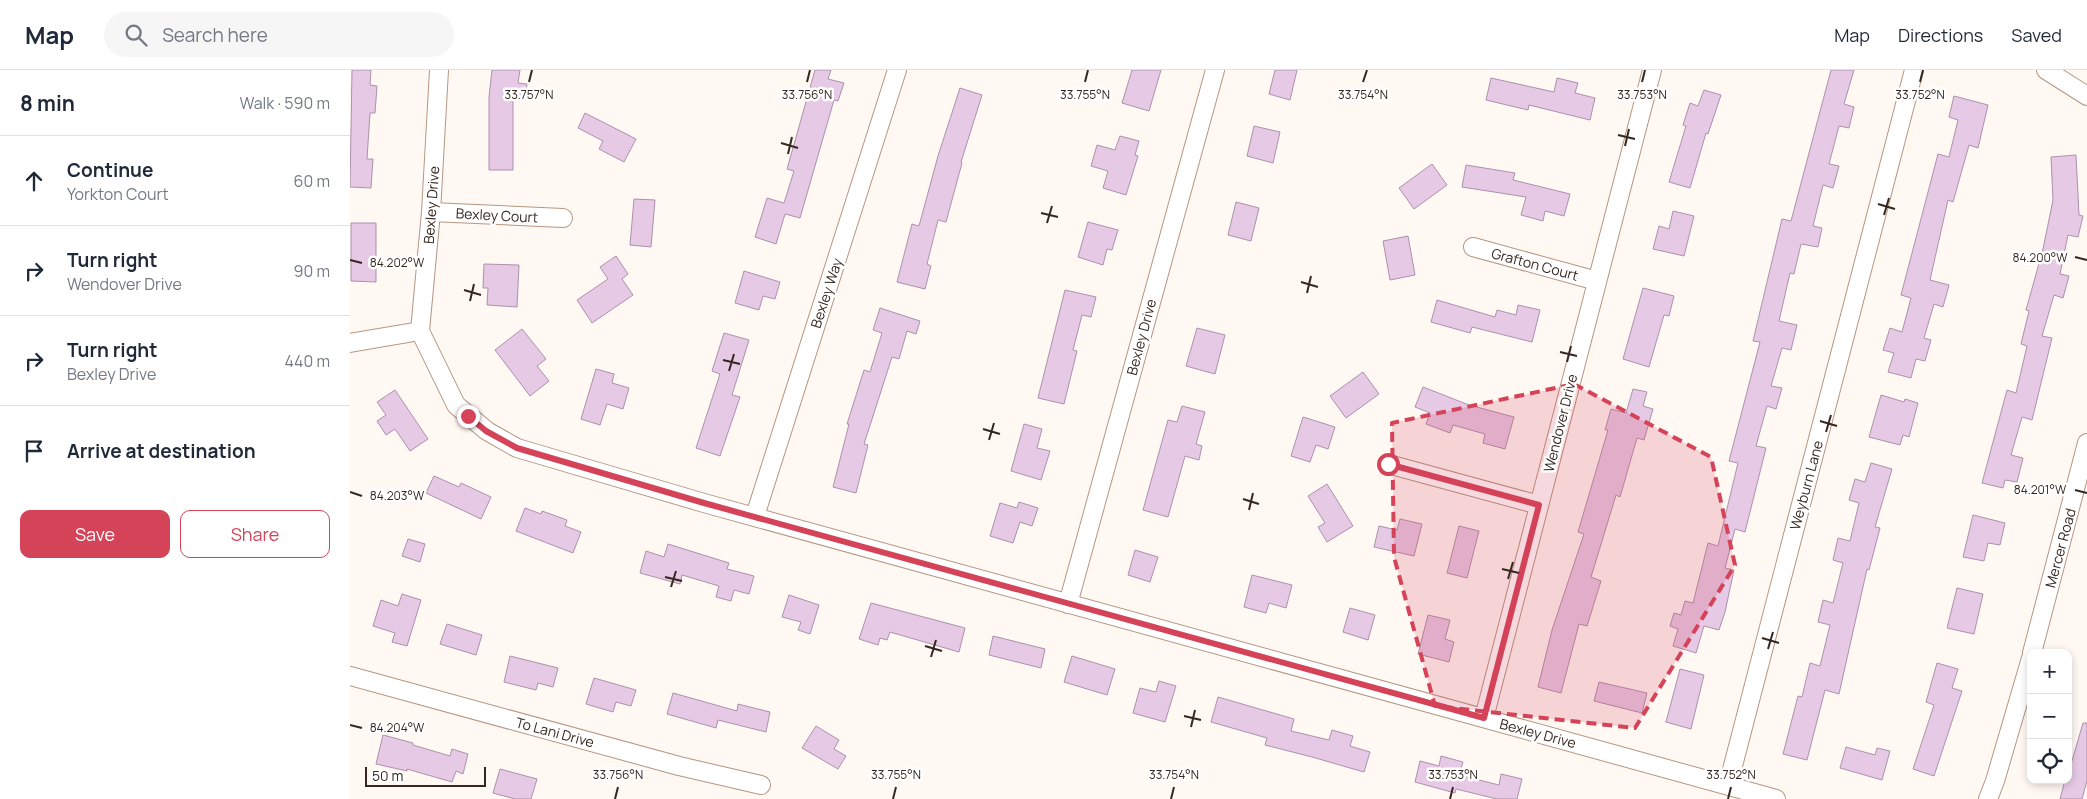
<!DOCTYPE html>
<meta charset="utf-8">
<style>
body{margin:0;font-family:Manrope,sans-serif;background:#f6f6f7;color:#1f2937}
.controls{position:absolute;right:15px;bottom:15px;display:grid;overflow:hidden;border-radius:10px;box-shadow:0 2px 8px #0003}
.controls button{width:45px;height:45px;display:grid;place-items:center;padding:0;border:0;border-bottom:1px solid #e0e1e3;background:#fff;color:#1f2937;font:25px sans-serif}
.scale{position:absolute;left:15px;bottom:12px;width:121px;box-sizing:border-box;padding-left:5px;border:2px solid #352820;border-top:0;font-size:14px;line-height:18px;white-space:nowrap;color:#352820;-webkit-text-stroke:4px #fff;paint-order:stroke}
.stop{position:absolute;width:15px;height:15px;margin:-11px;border:4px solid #d44358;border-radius:50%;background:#fff}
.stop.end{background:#d44358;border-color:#fff;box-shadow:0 1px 5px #0008}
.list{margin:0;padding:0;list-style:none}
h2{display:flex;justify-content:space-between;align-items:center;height:65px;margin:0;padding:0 20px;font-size:21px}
h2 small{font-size:16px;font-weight:400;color:#747a83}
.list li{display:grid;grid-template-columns:32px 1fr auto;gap:15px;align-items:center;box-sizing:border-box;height:90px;padding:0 20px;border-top:1px solid #e0e1e3}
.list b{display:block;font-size:19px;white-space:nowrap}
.list p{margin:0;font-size:16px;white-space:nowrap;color:#747a83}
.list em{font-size:16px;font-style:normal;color:#747a83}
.actions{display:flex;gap:10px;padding:15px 20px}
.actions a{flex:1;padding:11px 0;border:1px solid #d44358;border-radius:10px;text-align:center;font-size:18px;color:#d44358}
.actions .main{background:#d44358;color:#fff}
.icon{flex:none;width:28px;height:28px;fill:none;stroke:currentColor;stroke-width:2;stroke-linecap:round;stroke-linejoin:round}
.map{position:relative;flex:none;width:1737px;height:729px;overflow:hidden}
header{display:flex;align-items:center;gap:30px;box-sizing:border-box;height:70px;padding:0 25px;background:#fff;border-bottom:1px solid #e0e1e3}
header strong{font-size:24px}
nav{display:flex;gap:28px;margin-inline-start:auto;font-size:18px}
.search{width:350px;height:45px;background:#f6f6f7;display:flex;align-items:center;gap:12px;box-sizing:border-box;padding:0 18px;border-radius:28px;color:#747a83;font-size:19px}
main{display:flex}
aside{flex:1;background:#fff}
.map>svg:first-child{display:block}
</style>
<header>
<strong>Map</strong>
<div class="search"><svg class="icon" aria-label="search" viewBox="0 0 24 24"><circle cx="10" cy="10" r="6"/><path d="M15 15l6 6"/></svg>Search here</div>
<nav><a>Map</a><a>Directions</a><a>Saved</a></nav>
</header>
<main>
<aside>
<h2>8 min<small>Walk · 590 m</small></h2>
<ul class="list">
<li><svg class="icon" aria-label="ahead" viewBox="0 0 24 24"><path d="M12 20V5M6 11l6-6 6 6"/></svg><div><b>Continue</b><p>Yorkton Court</p></div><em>60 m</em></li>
<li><svg class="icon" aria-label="right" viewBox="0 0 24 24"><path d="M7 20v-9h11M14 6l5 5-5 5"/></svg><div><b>Turn right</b><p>Wendover Drive</p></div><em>90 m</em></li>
<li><svg class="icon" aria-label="right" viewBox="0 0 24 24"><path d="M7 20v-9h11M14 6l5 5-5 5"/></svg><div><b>Turn right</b><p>Bexley Drive</p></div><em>440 m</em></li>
<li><svg class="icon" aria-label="arrive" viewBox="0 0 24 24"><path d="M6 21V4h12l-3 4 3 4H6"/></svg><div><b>Arrive at destination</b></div></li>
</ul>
<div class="actions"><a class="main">Save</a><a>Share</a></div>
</aside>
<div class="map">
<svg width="1737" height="729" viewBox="0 0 1737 729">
<rect width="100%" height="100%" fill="#fff8f3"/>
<path fill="#e6c9e5" stroke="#ac91ab" d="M2 0H21L20 15 27 16 25 43H20L17 89H23L21 118 0 117Z
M142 0H170L168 13 177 14 175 30 163 29V100H139V27Z
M465 0H481L478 9 494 13 488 31 484 30 450 148 435 144 426 174 405 167 417 128 434 133 444 101 437 99Z
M782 0H811L799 41 772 33Z
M925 0H947L940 30 919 24Z
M1481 0H1504L1494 34 1504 37 1499 58 1489 56 1479 94 1489 96 1483 118 1473 115 1463 156 1472 158 1468 177 1451 174 1444 204 1440 203 1429 251 1447 255 1441 280 1432 278 1421 316 1432 318 1426 339 1417 336 1406 376 1416 378 1395 462 1385 459 1375 498 1384 500 1375 542 1369 560 1354 556 1346 583 1323 576 1328 559 1320 556 1324 543 1331 545 1335 531 1343 533 1358 473 1368 476 1388 393 1379 391 1410 272 1403 271 1432 149 1441 151Z
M1141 8 1204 22 1207 8 1228 13 1225 23 1245 28 1240 50 1179 35 1178 40 1136 30Z
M610 18 632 25 611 92 612 93 596 152 588 150 577 194 581 196 575 219 547 212 562 154 569 156 588 86Z
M1354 20 1371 25 1358 64 1356 63 1340 118 1319 112 1336 56 1333 55 1340 33 1348 36Z
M1604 26 1638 35 1628 78 1619 75 1603 132 1598 130 1580 210 1599 215 1593 237 1584 234 1574 268 1581 270 1575 291 1566 289 1561 308 1538 302 1544 283 1533 280 1540 258 1552 262 1561 228 1551 225 1588 84 1599 87 1608 50 1599 47Z
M235 43 286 69 274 92 249 79 253 71 228 58Z
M904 56 930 62 923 93 897 86Z
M770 66 789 71 785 85 788 86 776 125 753 118 758 101 741 96 747 75 765 80Z
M1726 85 1729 145 1733 146 1728 167 1718 165 1710 204 1719 206 1713 228 1704 225 1692 266 1702 268 1682 350 1672 347 1661 385 1673 388 1667 412 1655 410 1653 418 1632 413 1657 320 1666 323 1677 276 1671 274 1679 241 1676 240 1693 179 1703 130 1701 87Z
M1082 94 1097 115 1064 139 1049 118Z
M1116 95 1165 103 1163 110 1220 124 1214 146 1195 141 1193 151 1171 145 1176 127 1112 117Z
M284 129 305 130 301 177 280 175Z
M886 132 909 138 901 171 878 165Z
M1323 141 1344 146 1334 186 1303 179 1309 156 1319 159Z
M738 152 768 160 762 180 757 179 753 195 728 187Z
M1 153H26V212L1 211Z
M1058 166 1065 205 1040 210 1033 171Z
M266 186 278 204 272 209 283 225 242 253 227 230 258 209 250 197Z
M134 194 169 195 167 237 137 235 138 218H133Z
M394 201 430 212 425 229 413 226 409 240 385 233Z
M1293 218 1324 226 1319 246 1314 245 1299 297 1273 289Z
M715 220 746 227 741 247 732 245 723 280 727 281 714 334 688 328Z
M1087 230 1145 247 1147 240 1166 245 1168 235 1190 240 1182 272 1122 257 1120 263 1081 252Z
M530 238 570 251 566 264 557 261 549 289 542 287 514 374 518 375 506 423 483 417 499 354H497L514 300 520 302 532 263 523 260Z
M847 258 875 265 865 304 836 296Z
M172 259 196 289 187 296 199 311 180 326 145 280Z
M374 263 399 270 382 325 390 327 370 386 346 378 370 304 362 301Z
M246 299 264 304 262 313 279 318 273 339 257 334 250 355 231 349Z
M1013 302 1029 324 996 348 980 326Z
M1073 317 1119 335 1164 347 1155 379 1133 373 1135 364 1103 355 1100 363 1076 354 1080 343 1065 337Z
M1283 319 1297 322 1293 336 1303 339 1294 370 1287 368 1270 427 1266 425 1241 507 1251 511 1237 556 1229 554 1211 623 1188 617 1202 560 1234 464 1228 462 1258 360H1255L1261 339 1276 343Z
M45 320 78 369 60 381 45 359 36 365 27 351 36 345 27 332Z
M1531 325 1554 332 1555 329 1568 333 1559 367 1553 365 1550 375 1519 367Z
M832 336 855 342 846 374 852 376 849 390 835 386 818 447 793 440 818 350 827 352Z
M953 347 985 357 978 379 966 375 960 392 941 386Z
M674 354 692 359 687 378 700 381 691 410 661 401Z
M1521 393 1542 399 1525 457 1530 458 1519 500 1517 499 1489 624 1475 620 1457 690 1433 684 1448 626 1452 627 1460 593 1470 596 1480 555 1468 552 1473 530 1483 533 1493 493 1483 490 1488 468 1500 471 1509 433 1499 430 1505 409 1515 412Z
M84 406 109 417 111 413 141 427 131 449 76 423Z
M977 414 1003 456 977 472 968 457 975 453 958 426Z
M669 432 688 438 682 456 670 452 663 473 640 466 650 433 667 438Z
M175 438 191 444 192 441 217 450 215 456 231 462 223 483 166 461Z
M1623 445 1655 453 1650 475 1638 473 1634 491 1613 487Z
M1050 449 1072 454 1064 486 1024 477 1029 456 1047 460Z
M1109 456 1129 461 1117 508 1097 503Z
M58 469 75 474 70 492 52 486Z
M318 474 379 493 377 499 404 506 399 524 384 520 381 531 366 527 369 516 332 505 330 514 290 503 296 481 314 487Z
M785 480 808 487 800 512 778 505Z
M902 505 942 515 936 538 919 533 916 543 894 537Z
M1607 518 1633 524 1624 564 1597 558Z
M52 524 71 530 57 576 42 572 45 563 23 556 31 530 48 536Z
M439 525 469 535 460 564 448 560 451 552 432 547Z
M521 533 615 558 609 582 540 562 537 570 530 568 528 575 509 569Z
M1000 538 1025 545 1018 570 993 562Z
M1078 545 1100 550 1095 569 1104 572 1099 592 1068 584Z
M97 554 132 565 126 585 90 574Z
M643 566 695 579 691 598 639 585Z
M160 586 208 598 203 617 188 613 186 620 154 612Z
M722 586 765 599 757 625 714 612Z
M1587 593 1608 599 1602 618 1612 621 1584 706 1563 699 1584 635 1576 632Z
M1330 599 1354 605 1341 659 1316 652Z
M244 608 286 620 281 636 266 632 263 642 236 634Z
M809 611 826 616 815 652 783 643 790 618 806 622Z
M1249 612 1297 623 1292 643 1244 631Z
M323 623 387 641 388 634 420 642 416 662 368 650 366 658 317 644Z
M868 627 944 649 941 661 979 670 982 660 1003 666 1000 676 1020 682 1014 702 962 687 915 675 917 668 861 652Z
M1733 653H1737V711L1732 729H1710L1715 710H1718V690L1722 691Z
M466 656 489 670 484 679 496 686 488 699 452 678Z
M33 665 63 673V675L100 686 102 679 118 684 113 704 106 701 102 712 57 699V701L26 694Z
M1496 677 1525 685 1527 678 1540 681 1532 710 1490 698Z
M1091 686 1113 692 1109 705 1149 715 1151 704 1172 709 1167 729H1147L1106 719 1105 723 1065 712 1070 691 1089 696Z
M150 699 187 709 181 729H165L143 723Z"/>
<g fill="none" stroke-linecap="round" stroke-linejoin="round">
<g stroke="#b69681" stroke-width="20">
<path id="minor" d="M89 0 81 142 70 261 106 335 137 361 167 378 354 433 1426 729
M1696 0 1737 26
M81 142 213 148
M1123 177 1247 211
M0 273 70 261
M1038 394 1189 435
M405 446 547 0
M718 534 865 0
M1682 583 1737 373
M0 606 329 696 411 715
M1134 648 1302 0
M1378 715 1564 0
M1638 729 1645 711 1681 588"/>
</g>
<use href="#minor" stroke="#fff" stroke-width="18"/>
</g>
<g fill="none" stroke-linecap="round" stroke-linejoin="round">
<path stroke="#d44358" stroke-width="6" d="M118 346 136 361 167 378 354 433 1134 648 1189 435 1038 394"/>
</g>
<path fill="#d44358" fill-opacity="0.2" stroke="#d44358" stroke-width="4" stroke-dasharray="10 6" stroke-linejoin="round" d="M1224 314 1361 387 1385 495 1285 658 1085 636 1044 487 1042 353Z"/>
<path fill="none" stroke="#352820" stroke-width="2" d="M179 12 182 0M457 12 460 0M735 12 738 0M1013 12 1017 0M1292 12 1295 0M1570 12 1573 0M1268 65 1285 69M431 73 448 78M1275 76 1279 59M438 84 442 67M1528 134 1545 139M691 143 708 147M1534 145 1539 128M697 153 702 136M1725 187 1737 190M0 190 12 193M951 212 968 217M114 220 131 225M957 223 961 206M120 231 124 214M1210 282 1227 286M373 290 390 294M1217 292 1221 276M379 301 384 284M1470 351 1487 356M633 359 650 364M1476 362 1481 345M639 370 644 353M1725 420 1737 423M0 422 12 426M893 429 909 434M899 440 903 423M1152 499 1169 503M315 507 332 511M1158 509 1163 492M321 517 326 501M1412 568 1429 573M575 576 592 581M1418 579 1423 562M581 587 586 570M834 646 851 650M0 655 12 658M841 657 845 640M265 729 268 717M543 729 546 717M821 729 824 717M1100 729 1103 717M1378 729 1381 717"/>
<g text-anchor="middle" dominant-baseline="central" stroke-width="5" stroke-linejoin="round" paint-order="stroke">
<g font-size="14" fill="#352820" stroke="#fff">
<text transform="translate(81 135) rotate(-86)">Bexley Drive</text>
<text transform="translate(147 145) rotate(3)">Bexley Court</text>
<text transform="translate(1185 194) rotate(15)">Grafton Court</text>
<text transform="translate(476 223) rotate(-72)">Bexley Way</text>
<text transform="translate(791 267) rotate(-75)">Bexley Drive</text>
<text transform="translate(1210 353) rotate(-76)">Wendover Drive</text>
<text transform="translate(1456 415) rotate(-75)">Weyburn Lane</text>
<text transform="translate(1710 478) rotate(-75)">Mercer Road</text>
<text transform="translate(205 662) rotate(15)">To Lani Drive</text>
<text transform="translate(1188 663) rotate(15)">Bexley Drive</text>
</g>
</g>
<g font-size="12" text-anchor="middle" fill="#352820" stroke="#fff" stroke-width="5" stroke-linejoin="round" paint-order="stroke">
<text x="179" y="29">33.757°N</text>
<text x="457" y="29">33.756°N</text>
<text x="735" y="29">33.755°N</text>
<text x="1013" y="29">33.754°N</text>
<text x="1292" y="29">33.753°N</text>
<text x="1570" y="29">33.752°N</text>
<text x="1690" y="192">84.200°W</text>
<text x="47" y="197">84.202°W</text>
<text x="1690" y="424">84.201°W</text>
<text x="47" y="430">84.203°W</text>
<text x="47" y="662">84.204°W</text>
<text x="268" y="709">33.756°N</text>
<text x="546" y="709">33.755°N</text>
<text x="824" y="709">33.754°N</text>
<text x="1103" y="709">33.753°N</text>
<text x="1381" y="709">33.752°N</text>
</g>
</svg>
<div class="controls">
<button>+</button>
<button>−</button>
<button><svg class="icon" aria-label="locate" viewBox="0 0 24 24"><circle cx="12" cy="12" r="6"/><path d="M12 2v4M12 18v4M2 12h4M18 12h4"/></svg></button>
</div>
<div class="scale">50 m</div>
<div class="stop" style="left:1038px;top:394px"></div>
<div class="stop end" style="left:118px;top:346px"></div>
</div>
</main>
